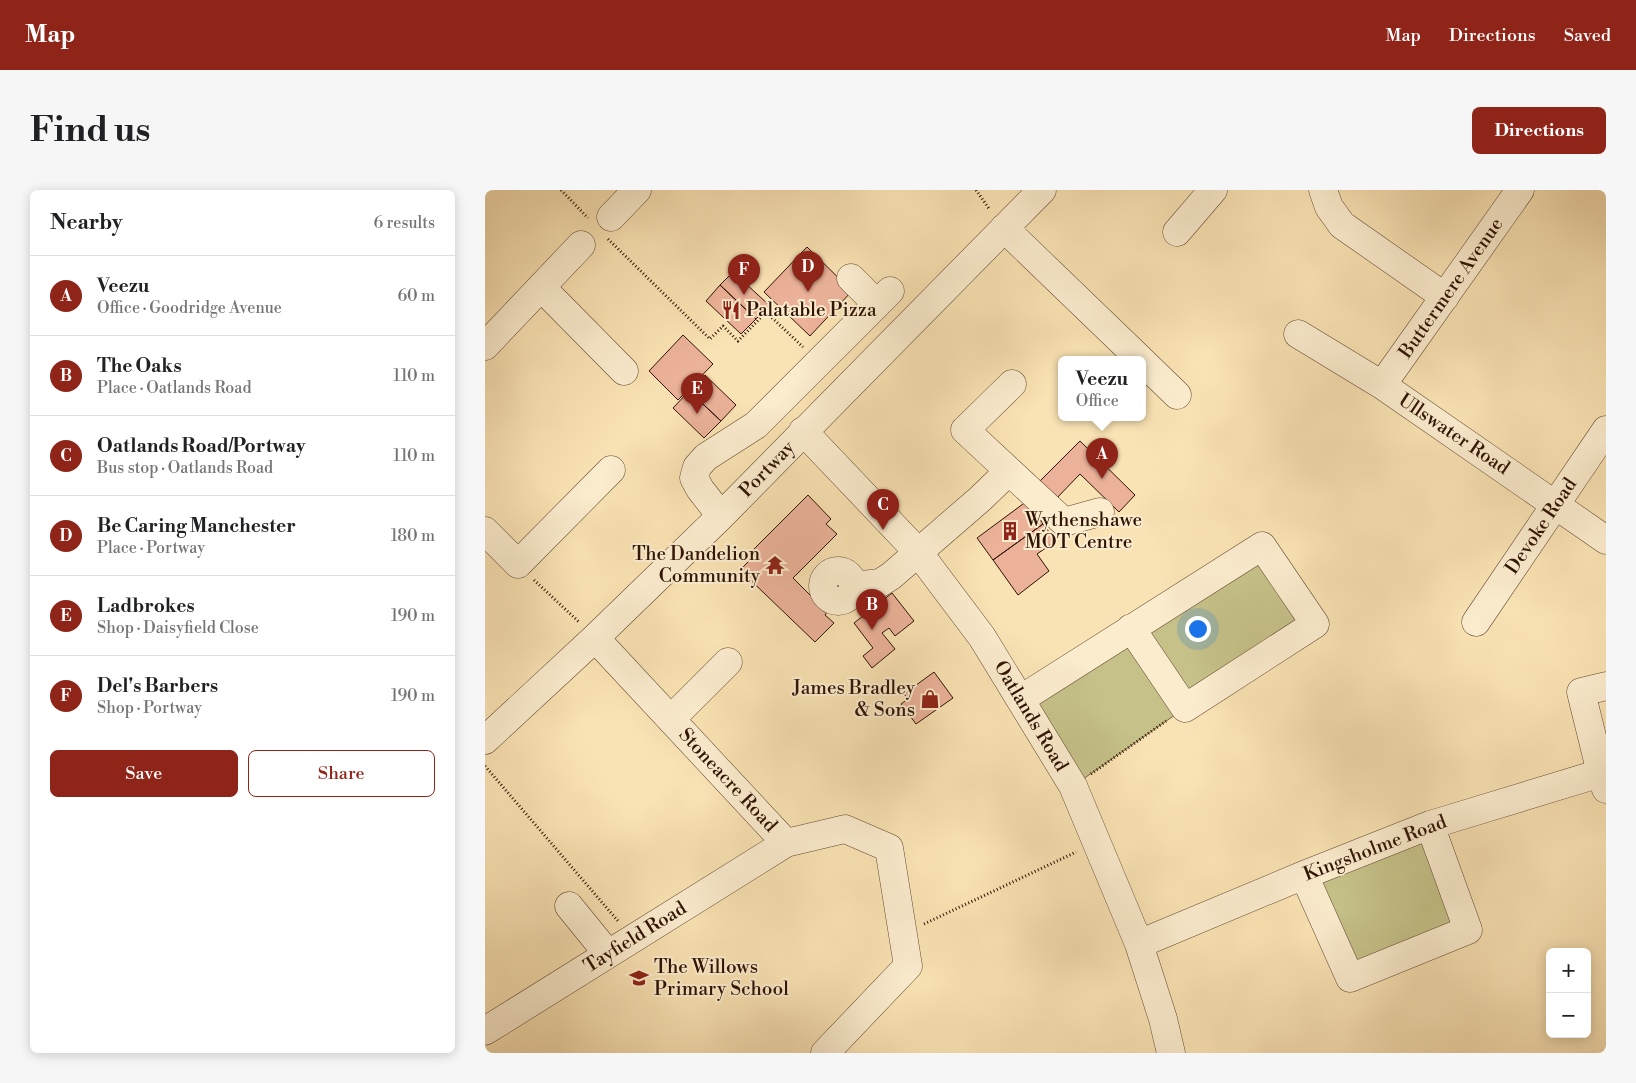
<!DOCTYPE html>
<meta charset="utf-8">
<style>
body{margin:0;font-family:"Libre Bodoni",serif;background:#f6f6f6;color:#202124}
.controls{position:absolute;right:15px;bottom:15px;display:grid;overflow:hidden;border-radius:8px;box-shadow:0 2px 12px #0003}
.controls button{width:45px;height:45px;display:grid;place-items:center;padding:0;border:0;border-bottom:1px solid #e0e0e0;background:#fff;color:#202124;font:25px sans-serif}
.you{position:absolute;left:712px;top:438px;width:18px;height:18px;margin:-12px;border:4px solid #fff;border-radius:50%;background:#1a73e8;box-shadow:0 0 0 8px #1a73e833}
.badge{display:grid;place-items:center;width:32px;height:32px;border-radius:50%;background:#8f2418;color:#fff;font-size:16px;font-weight:700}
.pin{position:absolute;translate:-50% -41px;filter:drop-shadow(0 1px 2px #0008)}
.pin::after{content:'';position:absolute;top:26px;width:18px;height:15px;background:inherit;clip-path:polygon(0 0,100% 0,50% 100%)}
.popup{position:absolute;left:573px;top:166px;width:88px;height:65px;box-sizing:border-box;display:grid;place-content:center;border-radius:8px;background:#fff;filter:drop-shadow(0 1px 4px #0005);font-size:16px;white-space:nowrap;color:#757577}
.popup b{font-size:19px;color:#202124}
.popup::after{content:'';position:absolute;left:50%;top:100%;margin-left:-10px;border:10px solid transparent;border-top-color:#fff}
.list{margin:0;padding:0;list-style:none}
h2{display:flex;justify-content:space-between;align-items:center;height:65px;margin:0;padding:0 20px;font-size:21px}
h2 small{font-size:16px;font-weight:400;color:#757577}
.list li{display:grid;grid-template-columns:32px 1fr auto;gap:15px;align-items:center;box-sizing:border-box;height:80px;padding:0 20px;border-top:1px solid #e0e0e0}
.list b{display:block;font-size:19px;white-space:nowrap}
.list p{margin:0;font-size:16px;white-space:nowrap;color:#757577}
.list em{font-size:16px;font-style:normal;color:#757577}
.actions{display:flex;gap:10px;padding:15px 20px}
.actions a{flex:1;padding:11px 0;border:1px solid #8f2418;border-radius:8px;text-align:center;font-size:18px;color:#8f2418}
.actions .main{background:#8f2418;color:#fff}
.map{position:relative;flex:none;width:1121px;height:863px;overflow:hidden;border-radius:8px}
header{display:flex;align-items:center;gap:30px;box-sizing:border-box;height:70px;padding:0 25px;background:#8f2418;color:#fff}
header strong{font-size:24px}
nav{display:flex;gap:28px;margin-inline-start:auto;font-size:18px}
.intro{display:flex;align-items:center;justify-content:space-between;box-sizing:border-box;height:120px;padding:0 30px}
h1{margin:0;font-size:35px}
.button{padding:12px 22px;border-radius:8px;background:#8f2418;color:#fff;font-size:18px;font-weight:700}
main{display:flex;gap:30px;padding:0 30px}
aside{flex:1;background:#fff;border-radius:8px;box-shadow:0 2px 12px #0003}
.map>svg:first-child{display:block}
</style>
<header>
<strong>Map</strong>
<nav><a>Map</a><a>Directions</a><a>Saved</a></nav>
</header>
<div class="intro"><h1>Find us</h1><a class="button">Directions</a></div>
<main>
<aside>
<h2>Nearby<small>6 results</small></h2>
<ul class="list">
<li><span class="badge">A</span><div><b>Veezu</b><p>Office · Goodridge Avenue</p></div><em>60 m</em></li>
<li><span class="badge">B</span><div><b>The Oaks</b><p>Place · Oatlands Road</p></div><em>110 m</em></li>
<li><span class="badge">C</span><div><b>Oatlands Road/Portway</b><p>Bus stop · Oatlands Road</p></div><em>110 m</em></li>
<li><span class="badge">D</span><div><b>Be Caring Manchester</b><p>Place · Portway</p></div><em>180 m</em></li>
<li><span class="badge">E</span><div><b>Ladbrokes</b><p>Shop · Daisyfield Close</p></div><em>190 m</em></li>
<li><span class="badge">F</span><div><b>Del's Barbers</b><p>Shop · Portway</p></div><em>190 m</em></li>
</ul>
<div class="actions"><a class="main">Save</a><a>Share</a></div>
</aside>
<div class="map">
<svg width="1121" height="863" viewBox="0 0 1121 863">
<rect width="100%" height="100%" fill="#f9e2b3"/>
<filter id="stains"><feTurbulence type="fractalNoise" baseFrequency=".004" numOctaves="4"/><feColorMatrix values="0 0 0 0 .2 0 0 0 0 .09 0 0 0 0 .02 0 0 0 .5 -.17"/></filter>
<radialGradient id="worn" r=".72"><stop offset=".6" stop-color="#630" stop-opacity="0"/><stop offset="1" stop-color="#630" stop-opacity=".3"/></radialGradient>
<path fill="#c5c188" stroke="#7a6a46" d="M777 356 830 434 700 518 588 596 536 509Z
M945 635 983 740 865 788 819 685Z"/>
<path fill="#ebb299" stroke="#2f1304" d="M322 57 367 101 325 146 279 102Z
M248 82 284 115 271 129 235 95Z
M235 95 271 129 256 144 221 111Z
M198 145 228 174 193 210 164 181Z
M220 185 251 215 236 231 204 201Z
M204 201 236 231 219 248 188 218Z
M595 251 650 305 634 322 595 284 569 311 552 294Z
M323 305 346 329 341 334 352 344 308 388 342 422 340 425 349 433 330 452 255 380 264 371 261 367Z
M542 311 558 334 508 370 492 348Z
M558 334 571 351 552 364 564 381 533 405 508 370Z
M407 403 429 431 410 446 404 438 397 443 410 459 387 478 378 466 388 458 369 433Z
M449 482 468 508 431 534 416 514 423 509 419 504Z"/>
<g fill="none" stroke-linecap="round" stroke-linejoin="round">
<g stroke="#624730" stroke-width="29">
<path id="minor" d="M838 0 844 17 857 35 960 107
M126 27 152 0
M519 38 656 170
M692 42 728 0
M366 88 392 114
M56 97 139 181
M813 144 897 195 1121 350
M0 156 96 55
M657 171 692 205
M897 195 1035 0
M318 241 433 362 497 447 588 596 654 754 678 829 686 863
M524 281 480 240 527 194
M236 326 215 299 209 288 212 277 221 267 271 235 405 101
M0 341 33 374 126 280
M338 396a15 15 0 1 1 30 0a15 15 0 1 1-30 0Z
M369 396 395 393 406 386 495 309 524 281 579 332 615 322
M991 432 1121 240
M110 448 301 653 360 639 404 658 423 776 340 863
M536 509 777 356 830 434 700 518 646 438
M186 529 243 472
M0 550 110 448 236 326 557 0
M1116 583 1096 502 1121 496
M819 685 865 788 983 740 945 635
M84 716 123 764
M654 754 819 685 945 635 1116 583 1121 599
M0 841 301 653"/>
</g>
<path stroke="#2f1304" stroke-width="3" stroke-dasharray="1 2.5" stroke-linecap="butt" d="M76 0 103 28
M491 0 505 20
M123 49 225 149 238 136 253 151 281 122 318 157
M49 390 94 432
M0 576 133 731
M606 584 681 531
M439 734 591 662"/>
<use href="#minor" stroke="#fbecce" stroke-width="28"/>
</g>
<defs>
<g id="restaurant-bare" transform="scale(1.5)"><path d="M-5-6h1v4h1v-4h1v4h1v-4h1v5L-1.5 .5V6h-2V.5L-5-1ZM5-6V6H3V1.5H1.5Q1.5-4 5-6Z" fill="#8f2418" stroke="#fbecce" stroke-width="2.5" paint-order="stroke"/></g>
<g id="building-bare" transform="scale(1.5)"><path d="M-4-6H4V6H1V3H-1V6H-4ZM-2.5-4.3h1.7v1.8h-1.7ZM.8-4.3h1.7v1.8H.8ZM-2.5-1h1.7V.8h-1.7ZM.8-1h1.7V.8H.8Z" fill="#8f2418" stroke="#fbecce" stroke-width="2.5" paint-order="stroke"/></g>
<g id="temple-bare" transform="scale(1.5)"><path d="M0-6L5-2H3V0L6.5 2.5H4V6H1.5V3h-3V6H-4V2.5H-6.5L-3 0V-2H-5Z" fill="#8f2418" stroke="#fbecce" stroke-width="2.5" paint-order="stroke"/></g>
<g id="shop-bare" transform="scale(1.5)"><path d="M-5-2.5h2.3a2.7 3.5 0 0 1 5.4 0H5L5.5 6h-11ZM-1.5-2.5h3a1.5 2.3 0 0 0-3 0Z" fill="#8f2418" stroke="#fbecce" stroke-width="2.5" paint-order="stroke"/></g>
<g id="school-bare" transform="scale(1.5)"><path d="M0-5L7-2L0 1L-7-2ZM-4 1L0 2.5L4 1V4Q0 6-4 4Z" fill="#8f2418" stroke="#fbecce" stroke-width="2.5" paint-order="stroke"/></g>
</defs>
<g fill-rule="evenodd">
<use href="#restaurant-bare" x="246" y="120"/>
<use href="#building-bare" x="525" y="341"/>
<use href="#temple-bare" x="290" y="375"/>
<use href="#shop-bare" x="445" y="509"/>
<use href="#school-bare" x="154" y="788"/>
</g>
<g text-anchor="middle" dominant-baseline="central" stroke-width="4" stroke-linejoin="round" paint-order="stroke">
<g font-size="19" fill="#2f1304" stroke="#fbecce">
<text transform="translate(966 98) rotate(-55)">Buttermere Avenue</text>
<text transform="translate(969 244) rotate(34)">Ullswater Road</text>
<text transform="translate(282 279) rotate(-46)">Portway</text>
<text transform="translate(1056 336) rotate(-56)">Devoke Road</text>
<text transform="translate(546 526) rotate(59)">Oatlands Road</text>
<text transform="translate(243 590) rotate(47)">Stoneacre Road</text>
<text transform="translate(890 658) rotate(-21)">Kingsholme Road</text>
<text transform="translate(150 747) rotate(-32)">Tayfield Road</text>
</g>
<g font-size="19" fill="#2f1304" stroke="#fbecce" text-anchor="start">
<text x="261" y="120">Palatable Pizza</text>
<text x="540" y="330">Wythenshawe<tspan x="540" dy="22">MOT Centre</tspan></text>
<text x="275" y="364" text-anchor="end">The Dandelion<tspan x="275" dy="22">Community</tspan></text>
<text x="430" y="498" text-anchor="end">James Bradley<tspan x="430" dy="22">&amp; Sons</tspan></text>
<text x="169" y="777">The Willows<tspan x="169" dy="22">Primary School</tspan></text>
</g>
</g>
<rect width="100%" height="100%" filter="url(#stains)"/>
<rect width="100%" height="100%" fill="url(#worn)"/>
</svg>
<div class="controls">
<button>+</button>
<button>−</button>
</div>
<div class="you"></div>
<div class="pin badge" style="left:617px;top:289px">A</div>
<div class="popup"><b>Veezu</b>Office</div>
<div class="pin badge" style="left:387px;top:440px">B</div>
<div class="pin badge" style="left:398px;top:340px">C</div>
<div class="pin badge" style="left:323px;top:102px">D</div>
<div class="pin badge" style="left:212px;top:224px">E</div>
<div class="pin badge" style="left:259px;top:105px">F</div>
</div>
</main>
